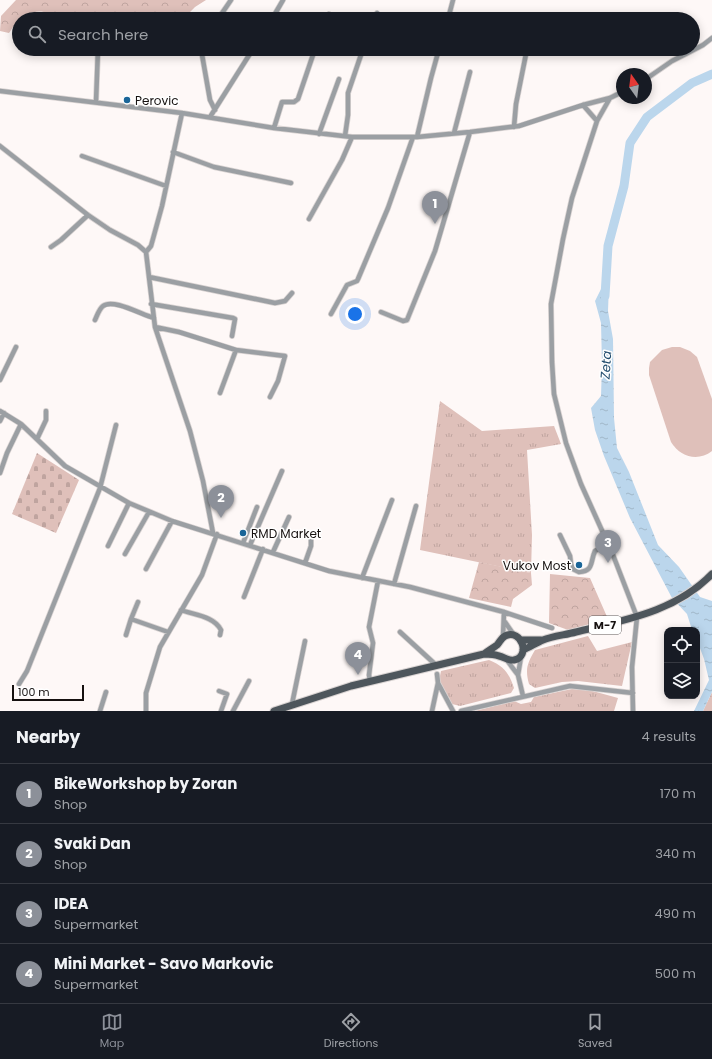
<!DOCTYPE html>
<style>
body{margin:0;font-family:Poppins,sans-serif;background:#242831;color:#f1f3f6}
.controls{position:absolute;right:12px;bottom:12px;display:grid;overflow:hidden;border-radius:8px;box-shadow:0 2px 10px #0003}
.controls button{width:36px;height:36px;display:grid;place-items:center;padding:0;border:0;border-bottom:1px solid #363941;background:#171b24;color:#f1f3f6;font:20px sans-serif}
.compass{position:absolute;left:616px;top:68px;width:36px;height:36px;border-radius:50%;background:#171b24;box-shadow:0 2px 10px #0003;rotate:346deg}
.scale{position:absolute;left:12px;bottom:10px;width:72px;box-sizing:border-box;padding-left:4px;border:2px solid #161110;border-top:0;font-size:11px;line-height:14px;white-space:nowrap;color:#161110;-webkit-text-stroke:3px #fff;paint-order:stroke}
.you{position:absolute;left:355px;top:314px;width:14px;height:14px;margin:-10px;border:3px solid #fff;border-radius:50%;background:#1a73e8;box-shadow:0 0 0 6px #1a73e833}
.badge{display:grid;place-items:center;width:26px;height:26px;border-radius:50%;background:#8c9099;color:#fff;font-size:13px;font-weight:700}
.pin{position:absolute;translate:-50% -33px;filter:drop-shadow(0 1px 2px #0008)}
.pin::after{content:'';position:absolute;top:21px;width:14px;height:12px;background:inherit;clip-path:polygon(0 0,100% 0,50% 100%)}
.list{margin:0;padding:0;list-style:none}
h2{display:flex;justify-content:space-between;align-items:center;height:52px;margin:0;padding:0 16px;font-size:17px}
h2 small{font-size:13px;font-weight:400;color:#9ea1a6}
.list li{display:grid;grid-template-columns:26px 1fr auto;gap:12px;align-items:center;box-sizing:border-box;height:60px;padding:0 16px;border-top:1px solid #363941}
.list b{display:block;font-size:15px;white-space:nowrap}
.list p{margin:0;font-size:13px;white-space:nowrap;color:#9ea1a6}
.list em{font-size:13px;font-style:normal;color:#9ea1a6}
.icon{flex:none;width:22px;height:22px;fill:none;stroke:currentColor;stroke-width:2;stroke-linecap:round;stroke-linejoin:round}
.map{position:relative;flex:none;width:712px;height:711px;overflow:hidden}
.search{position:absolute;background:#171b24;box-shadow:0 2px 10px #0003;left:12px;right:12px;top:12px;height:44px;display:flex;align-items:center;gap:10px;box-sizing:border-box;padding:0 14px;border-radius:22px;color:#9ea1a6;font-size:15px}
.sheet{height:292px;background:#171b24}
nav{display:flex;justify-content:space-around;align-items:center;box-sizing:border-box;height:56px;border-top:1px solid #363941;background:#171b24;font-size:11px;color:#9ea1a6}
nav a{display:grid;justify-items:center;gap:2px}
nav .on{color:#8c9099}
.map>svg:first-child{display:block}
</style>
<div class="map">
<svg width="712" height="711" viewBox="0 0 712 711">
<defs>
<pattern id="grass-tufts" width="24" height="20" patternUnits="userSpaceOnUse"><rect width="24" height="20" fill="#dfc0ba"/><path d="M3 7l-1-3M5 7V3M7 7l1-3M15 17l-1-3M17 17v-4M19 17l1-3" fill="none" stroke="#bfa49f"/></pattern>
<pattern id="forest-crowns" width="20" height="18" patternUnits="userSpaceOnUse"><rect width="20" height="18" fill="#dfc0ba"/><path d="M2 6a3 3 0 1 1 6 0M12 15a3 3 0 1 1 6 0" fill="none" stroke="#bfa49f"/></pattern>
<pattern id="cemetery-stones" width="16" height="16" patternUnits="userSpaceOnUse"><rect width="16" height="16" fill="#dfc0ba"/><path d="M2 7V4a2 2 0 0 1 4 0v3zM10 15v-3a2 2 0 0 1 4 0v3z" fill="#bfa49f"/></pattern>
<pattern id="water-ripples" width="26" height="14" patternUnits="userSpaceOnUse"><rect width="26" height="14" fill="#bbd6ec"/><path d="M2 4q2-2 4 0t4 0M15 11q2-2 4 0t4 0" fill="none" stroke="#a0b7c9"/></pattern>
</defs>
<rect width="100%" height="100%" fill="#fef8f7"/>
<path fill="url(#grass-tufts)" d="M440 401 482 431 554 426 561 444 527 450 532 535 531 573 420 550Z
M588 636 597 651 632 642 622 686 578 681 562 682 535 688 529 684C525 669 527 664 535 650Z
M489 660C504 666 509 673 514 688L511 693 460 706 452 704 439 681 441 671Z
M572 689 589 690 618 698 614 711H475L514 701 521 704 531 702 534 697Z
M712 692V711H703Z"/>
<path fill="url(#forest-crowns)" d="M16 0H206L195 7 184 18 177 19H57C46 8 29 10 19 20 15 23 12 29 9 33L0 31 1 16Z
M479 562 531 573 532 585 513 599 511 607 469 598Z
M550 574 590 578 608 619 568 630 549 623Z"/>
<path fill="url(#cemetery-stones)" d="M37 453 79 480 56 533 12 514Z"/>
<path fill="#dfc0ba" d="M672 347H680L690 351 697 357 712 399V451C698 462 680 457 671 442L649 375V368L650 362 662 350Z"/>
<path fill="url(#water-ripples)" d="M605 285H609L608 311 613 339 614 418 617 448 629 472 658 545 679 567 700 597 712 601V692L703 711H694L709 680 704 659 697 640V630H692L687 614 672 598 630 518 604 456 595 430 591 408 601 396 602 365 601 323 595 301 602 287Z"/>
<g fill="none" stroke-linecap="round" stroke-linejoin="round">
<path stroke="#bbd6ec" stroke-width="9" d="M605 296 608 246 624 186 630 143 647 117 692 83 712 74"/>
<g stroke="#d9d3d2" stroke-width="6">
<path id="street" d="M218 19 231 0
M272 19 283 0
M327 19 329 14
M375 19 377 13
M448 19 453 0
M533 19 534 16
M201 49 210 100 215 110
M646 79 672 61 703 45 712 38
M0 91 182 113 274 128 352 137H417L470 132 519 126 583 105 610 98 622 92
M610 98 597 121 572 198 563 239 551 304 552 362 554 394 566 443 581 484 613 555 637 617 632 667 633 711
M96 102 98 49
M583 105 597 121
M210 117 253 49
M514 127 516 104 527 49
M274 128 282 102H294L298 99 315 49
M454 133 470 72
M319 134 339 79
M345 136 348 115V93L363 49
M417 137 431 78 439 49
M0 146 88 215 110 230 138 245 146 252 155 327 190 431 203 481 213 533
M173 152 214 167 291 183
M82 156 166 186
M309 219 342 160 352 137
M51 247 61 240 88 215
M146 252 151 246 162 206 182 113
M149 277 275 303 285 301 292 293
M151 304 233 318 235 319 232 336
M381 312 403 321 407 320 435 251 470 132
M331 314 347 285 357 281 358 279 388 208 413 137
M95 320C97 316 99 309 103 306 113 298 142 315 154 318
M155 327 179 332 236 350 285 356 278 381 270 397
M0 380 16 347
M220 393 236 350
M0 411 21 424 65 466 129 503 172 521 329 571 410 587 504 612 503 637
M0 421 4 413
M37 439 46 420V411
M0 473 7 453 21 424
M560 535 570 556 571 564 573 569 579 572C594 571 590 562 595 551L607 544
M243 543 257 507
M250 545 282 471
M108 546 129 503
M273 552 289 517
M125 554 149 512
M305 563 311 546V538
M146 569 172 521
M362 578 392 500
M394 584 416 506
M244 597 263 549
M138 602 131 619 168 632
M181 610C194 615 214 616 221 630L220 635
M504 612 552 628
M505 622 514 635
M400 632 436 665
M126 635 131 619
M521 657 518 675 523 696
M506 659 518 675
M437 674 438 683 453 711
M370 681 369 675 373 643 369 627 378 581
M19 684 27 671 100 488 116 425
M219 691 227 694 221 711
M292 704 305 641
M100 711 106 692
M146 711V693L160 647 202 575 217 534
M233 711 249 681
M432 711 438 683
M461 711 570 686 633 693"/>
</g>
<g stroke="#d9d3d2" stroke-width="9">
<path id="primary" d="M521 640H541
M523 650C530 647 536 643 543 640 553 636 565 635 576 632 625 620 675 612 712 574
M274 711 351 686 484 654C488 651 493 648 497 645 500 642 501 638 505 636 522 628 531 657 514 660 508 661 504 657 499 656 494 654 489 654 484 654"/>
</g>
<use href="#street" stroke="#9b9fa3" stroke-width="4.5"/>
<use href="#primary" stroke="#4e565c" stroke-width="7"/>
</g>
<g fill="#1a6598" stroke="#fff" stroke-width="1.5">
<circle cx="127" cy="100" r="4"/>
<circle cx="243" cy="533" r="4"/>
<circle cx="579" cy="565" r="4"/>
</g>
<g text-anchor="middle" dominant-baseline="central" stroke-width="3" stroke-linejoin="round" paint-order="stroke">
<rect fill="#fff" stroke="#5c5858" stroke-width="1" x="589" y="616" width="32" height="18" rx="3"/>
<g font-size="11" font-weight="bold" fill="#161110">
<text x="605" y="625">M-7</text>
</g>
<g font-size="12" fill="#161110" stroke="#fff" text-anchor="start">
<text x="135" y="100">Perovic</text>
<text x="251" y="533">RMD Market</text>
<text x="571" y="565" text-anchor="end">Vukov Most</text>
</g>
<g font-size="13" font-style="italic" fill="#224c6d" stroke="#fff">
<text transform="translate(606 365) rotate(-86)">Zeta</text>
</g>
</g>
</svg>
<div class="controls">
<button><svg class="icon" aria-label="locate" viewBox="0 0 24 24"><circle cx="12" cy="12" r="6"/><path d="M12 2v4M12 18v4M2 12h4M18 12h4"/></svg></button>
<button><svg class="icon" aria-label="layers" viewBox="0 0 24 24"><path d="M12 4l9 5-9 5-9-5zM3 14l9 5 9-5"/></svg></button>
</div>
<svg class="compass" viewBox="-18 -18 36 36"><path d="M0-13l5 13h-10z" fill="#e53935"/><path d="M0 13l5-13h-10z" fill="#9ea1a6"/></svg>
<div class="scale">100 m</div>
<div class="you"></div>
<div class="pin badge" style="left:435px;top:224px">1</div>
<div class="pin badge" style="left:221px;top:518px">2</div>
<div class="pin badge" style="left:608px;top:563px">3</div>
<div class="pin badge" style="left:358px;top:675px">4</div>
<div class="search"><svg class="icon" aria-label="search" viewBox="0 0 24 24"><circle cx="10" cy="10" r="6"/><path d="M15 15l6 6"/></svg>Search here</div>
</div>
<section class="sheet">
<h2>Nearby<small>4 results</small></h2>
<ul class="list">
<li><span class="badge">1</span><div><b>BikeWorkshop by Zoran</b><p>Shop</p></div><em>170 m</em></li>
<li><span class="badge">2</span><div><b>Svaki Dan</b><p>Shop</p></div><em>340 m</em></li>
<li><span class="badge">3</span><div><b>IDEA</b><p>Supermarket</p></div><em>490 m</em></li>
<li><span class="badge">4</span><div><b>Mini Market - Savo Markovic</b><p>Supermarket</p></div><em>500 m</em></li>
</ul>
</section>
<nav>
<a class="on"><svg class="icon" aria-label="map" viewBox="0 0 24 24"><path d="M3 6l6-2 6 2 6-2v14l-6 2-6-2-6 2zM9 4v14M15 6v14"/></svg>Map</a>
<a><svg class="icon" aria-label="directions" viewBox="0 0 24 24"><path d="M12 3l9 9-9 9-9-9zM9 14v-3h6M13 9l2 2-2 2"/></svg>Directions</a>
<a><svg class="icon" aria-label="saved" viewBox="0 0 24 24"><path d="M7 4h10v16l-5-4-5 4z"/></svg>Saved</a>
</nav>
